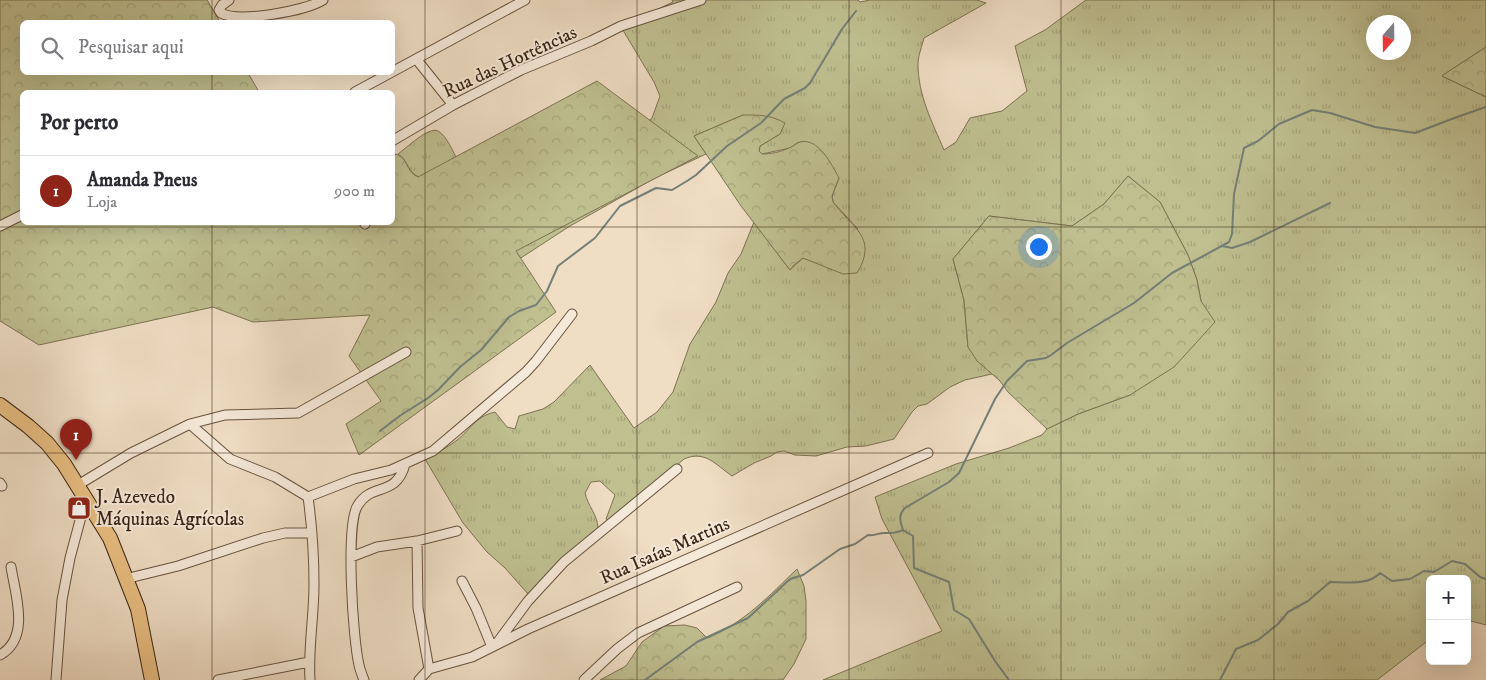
<!DOCTYPE html>
<html lang="pt">
<meta charset="utf-8">
<style>
body{margin:0;font-family:"IM FELL DW Pica",serif;background:#f2f2f3;color:#2b2b33}
.controls{position:absolute;right:15px;bottom:15px;display:grid;overflow:hidden;border-radius:8px;box-shadow:0 5px 20px #0002}
.controls button{width:45px;height:45px;display:grid;place-items:center;padding:0;border:0;border-bottom:1px solid #e1e1e2;background:#fff;color:#2b2b33;font:25px sans-serif}
.compass{position:absolute;left:1366px;top:15px;width:45px;height:45px;border-radius:50%;background:#fff;box-shadow:0 5px 20px #0002;rotate:200deg}
.you{position:absolute;left:1038px;top:246px;width:18px;height:18px;margin:-12px;border:4px solid #fff;border-radius:50%;background:#1a73e8;box-shadow:0 0 0 8px #1a73e833}
.badge{display:grid;place-items:center;width:32px;height:32px;border-radius:50%;background:#8f2418;color:#fff;font-size:16px;font-weight:700}
.pin{position:absolute;translate:-50% -41px;filter:drop-shadow(0 1px 2px #0008)}
.pin::after{content:'';position:absolute;top:26px;width:18px;height:15px;background:inherit;clip-path:polygon(0 0,100% 0,50% 100%)}
.list{margin:0;padding:0;list-style:none}
h2{display:flex;justify-content:space-between;align-items:center;height:65px;margin:0;padding:0 20px;font-size:21px}
h2 small{font-size:16px;font-weight:400;color:#7c7c81}
.list li{display:grid;grid-template-columns:32px 1fr auto;gap:15px;align-items:center;box-sizing:border-box;height:70px;padding:0 20px;border-top:1px solid #e1e1e2}
.list b{display:block;font-size:19px;white-space:nowrap}
.list p{margin:0;font-size:16px;white-space:nowrap;color:#7c7c81}
.list em{font-size:16px;font-style:normal;color:#7c7c81}
.icon{flex:none;width:28px;height:28px;fill:none;stroke:currentColor;stroke-width:2;stroke-linecap:round;stroke-linejoin:round}
.map{position:relative;flex:none;width:1486px;height:680px;overflow:hidden}
.search{position:absolute;background:#fff;box-shadow:0 5px 20px #0002;left:20px;top:20px;width:375px;height:55px;display:flex;align-items:center;gap:12px;box-sizing:border-box;padding:0 18px;border-radius:8px;color:#7c7c81;font-size:19px}
.panel{position:absolute;background:#fff;box-shadow:0 5px 20px #0002;left:20px;top:90px;width:375px;height:135px;border-radius:8px}
.map>svg:first-child{display:block}
</style>
<div class="map">
<svg width="1486" height="680" viewBox="0 0 1486 680">
<defs>
<pattern id="grass-tufts" width="24" height="20" patternUnits="userSpaceOnUse" patternTransform="scale(1.25)"><rect width="24" height="20" fill="#bfbf90"/><path d="M3 7l-1-3M5 7V3M7 7l1-3M15 17l-1-3M17 17v-4M19 17l1-3" fill="none" stroke="#a5a47b"/></pattern>
<pattern id="forest-crowns" width="20" height="18" patternUnits="userSpaceOnUse" patternTransform="scale(1.25)"><rect width="20" height="18" fill="#bfbf90"/><path d="M2 6a3 3 0 1 1 6 0M12 15a3 3 0 1 1 6 0" fill="none" stroke="#a5a47b"/></pattern>
</defs>
<rect width="100%" height="100%" fill="#efddc4"/>
<filter id="stains"><feTurbulence type="fractalNoise" baseFrequency=".004" numOctaves="4"/><feColorMatrix values="0 0 0 0 .2 0 0 0 0 .09 0 0 0 0 .02 0 0 0 .5 -.17"/></filter>
<radialGradient id="worn" r=".72"><stop offset=".6" stop-color="#630" stop-opacity="0"/><stop offset="1" stop-color="#630" stop-opacity=".3"/></radialGradient>
<path fill="url(#grass-tufts)" stroke="#7d7252" fill-rule="evenodd" d="M672 0H858L860 2 870 0H977L986 3 924 38C922 46 918 56 918 64 918 95 932 122 944 150L956 142 970 118 1002 111 1027 91 1015 46 1045 30 1086 0H1486V47L1442 76 1486 97V625L1467 620V579H1430V639L1377 680H823L942 631 882 519 875 497 956 464 1009 448 1042 435 1047 429 1078 414 1130 395 1201 301 1197 280 1188 255 1160 202 1128 176 1104 204 1072 226 989 216 953 259 964 300 968 347 992 374 965 380 950 387 927 404 918 406 912 412 894 439 866 446 847 447 816 456 795 455 784 451 777 452 771 456 754 463 732 476C715 464 705 450 684 459L611 521 606 519 615 495 600 481 591 482 585 493C588 506 598 516 598 528L528 594 505 568 487 552 463 523 425 459C434 454 445 449 453 443 470 432 473 417 495 412L507 427 515 429 519 416 543 409 554 402 590 365 634 428 657 412 673 392 690 344 716 302 728 273 741 254 754 222 790 270 803 258 821 264 832 270 858 229 833 202 832 196 839 178 799 142 790 148 762 154 759 151 760 146 780 134 743 115 694 136 706 154 655 178 570 226 510 265 421 178C406 172 410 162 398 154 405 149 429 126 438 131 447 136 453 152 458 161L640 129 652 118 660 96 654 82 621 27 673 2ZM1374 22H1404V52H1374Z"/>
<path fill="url(#forest-crowns)" stroke="#7d7252" d="M0 0H207L220 22H22V72L248 73 259 92H22V222H392L393 154C408 154 405 172 418 177L597 81 698 156 516 251 556 312 359 455 346 424 381 401 349 356 370 315 253 322 213 307 39 345 0 321Z
M1486 47V97L1442 76 1443 75Z
M743 115C759 115 771 115 785 123L780 134 760 146 759 151 762 154C770 154 781 152 789 148 793 147 796 143 800 142 818 137 832 165 839 178L832 196 833 202C851 227 879 237 857 273L843 274 803 258 794 265 790 270 741 206 694 136Z
M1128 176 1160 202 1188 255 1197 280 1201 301 1215 322 1174 367 1130 395 1078 414 1047 429 1008 392 1000 381 977 361 968 347 964 300 953 259 989 216 1072 226 1104 204Z
M797 569 804 586 806 601V639L794 664 783 680H600L626 666 642 642 664 626 685 625 697 628 707 638C743 624 770 595 797 569Z"/>
<g fill="none" stroke-linecap="round" stroke-linejoin="round">
<path stroke="#747f77" stroke-width="2" d="M1222 246 1232 248 1250 242 1330 203
M380 431 401 415 428 398 438 390 460 367 481 350 509 317 519 311 536 305 547 291 558 266 595 238 620 206 656 188 672 190 687 181 696 175 727 146 761 123 784 99 805 88 810 83 842 29 856 11
M645 680 697 642 748 618 790 579 803 575 840 549 855 544 868 535C877 536 879 532 886 533 894 533 895 533 903 530
M1009 680 995 661 969 619 954 610 949 582 914 568 913 536 903 530C900 521 898 515 905 508L949 482 959 473 995 399 1007 381 1027 361 1046 358 1051 355 1067 343 1134 303 1172 273 1229 242 1232 234 1234 194 1244 148 1258 141 1279 124 1312 110 1330 113 1375 127 1415 133 1457 117 1486 107
M1220 680 1236 649 1258 640 1278 624 1288 612 1308 601 1330 582C1346 582 1368 586 1380 573L1392 581 1410 579 1424 571 1434 572 1452 561 1465 564 1480 577 1486 579"/>
<g stroke="#68533f" stroke-width="11">
<path id="minor" d="M229 0 222 5 219 10 221 13C239 23 305 11 323 0
M417 60 453 105
M355 92 525 0
M392 141 453 105 521 70 591 41 621 26 701 0
M364 222 365 224
M0 226 22 215
M190 424 230 459 275 477 308 497C312 526 314 555 314 585 314 616 308 648 310 680
M0 483 2 486
M78 485 131 453 190 424 225 415 298 413 406 352
M308 497 354 479 391 470 433 451 526 372 536 361 572 314
M417 541 418 608 429 669
M351 557 377 547 417 541 457 531
M125 579 178 566 263 538 285 533H312
M462 581 476 608 492 647
M497 643 528 601 564 562 677 469
M0 655C31 638 15 593 11 567
M56 680 62 600 70 558 86 498
M218 680 309 662
M364 680C362 675 360 670 359 665 353 640 345 523 358 505 372 482 396 498 405 464
M419 680 429 669 472 657 528 629 928 453
M584 680 617 649 638 633 737 587"/>
</g>
<g stroke="#3b2513" stroke-width="16">
<path id="trunk" d="M0 405 28 426 47 443 64 464 110 538 138 609 152 680"/>
</g>
<use href="#minor" stroke="#f5e9d9" stroke-width="9"/>
<use href="#trunk" stroke="#e8be82" stroke-width="14"/>
</g>
<path fill="none" stroke="#3b2513" stroke-width="1" stroke-opacity="0.55" d="M212 0V22M425 0V680M637 0V680M849 0V680M1061 0V680M1274 0V680M212 72V92M212 222V680M0 227H1486M0 453H1486"/>
<defs>
<g id="shop-square" transform="scale(1.25)"><rect x="-9" y="-9" width="18" height="18" rx="4" fill="#8f2418" stroke="#f5e9d9"/><path d="M-5-2.5h2.3a2.7 3.5 0 0 1 5.4 0H5L5.5 6h-11ZM-1.5-2.5h3a1.5 2.3 0 0 0-3 0Z" fill="#fff"/></g>
</defs>
<g fill-rule="evenodd">
<use href="#shop-square" x="79" y="508"/>
</g>
<g text-anchor="middle" dominant-baseline="central" stroke-width="4" stroke-linejoin="round" paint-order="stroke">
<g font-size="19" fill="#3b2513" stroke="#f5e9d9">
<text transform="translate(510 62) rotate(-25)">Rua das Hortências</text>
<text transform="translate(665 551) rotate(-24)">Rua Isaías Martins</text>
</g>
<g font-size="19" fill="#3b2513" stroke="#f5e9d9" text-anchor="start">
<text x="96" y="497">J. Azevedo<tspan x="96" dy="22">Máquinas Agrícolas</tspan></text>
</g>
</g>
<rect width="100%" height="100%" filter="url(#stains)"/>
<rect width="100%" height="100%" fill="url(#worn)"/>
</svg>
<div class="controls">
<button>+</button>
<button>−</button>
</div>
<svg class="compass" viewBox="-18 -18 36 36"><path d="M0-13l5 13h-10z" fill="#e53935"/><path d="M0 13l5-13h-10z" fill="#7c7c81"/></svg>
<div class="you"></div>
<div class="pin badge" style="left:76px;top:460px">1</div>
<div class="search"><svg class="icon" aria-label="search" viewBox="0 0 24 24"><circle cx="10" cy="10" r="6"/><path d="M15 15l6 6"/></svg>Pesquisar aqui</div>
<section class="panel">
<h2>Por perto<small></small></h2>
<ul class="list">
<li><span class="badge">1</span><div><b>Amanda Pneus</b><p>Loja</p></div><em>900 m</em></li>
</ul>
</section>
</div>
